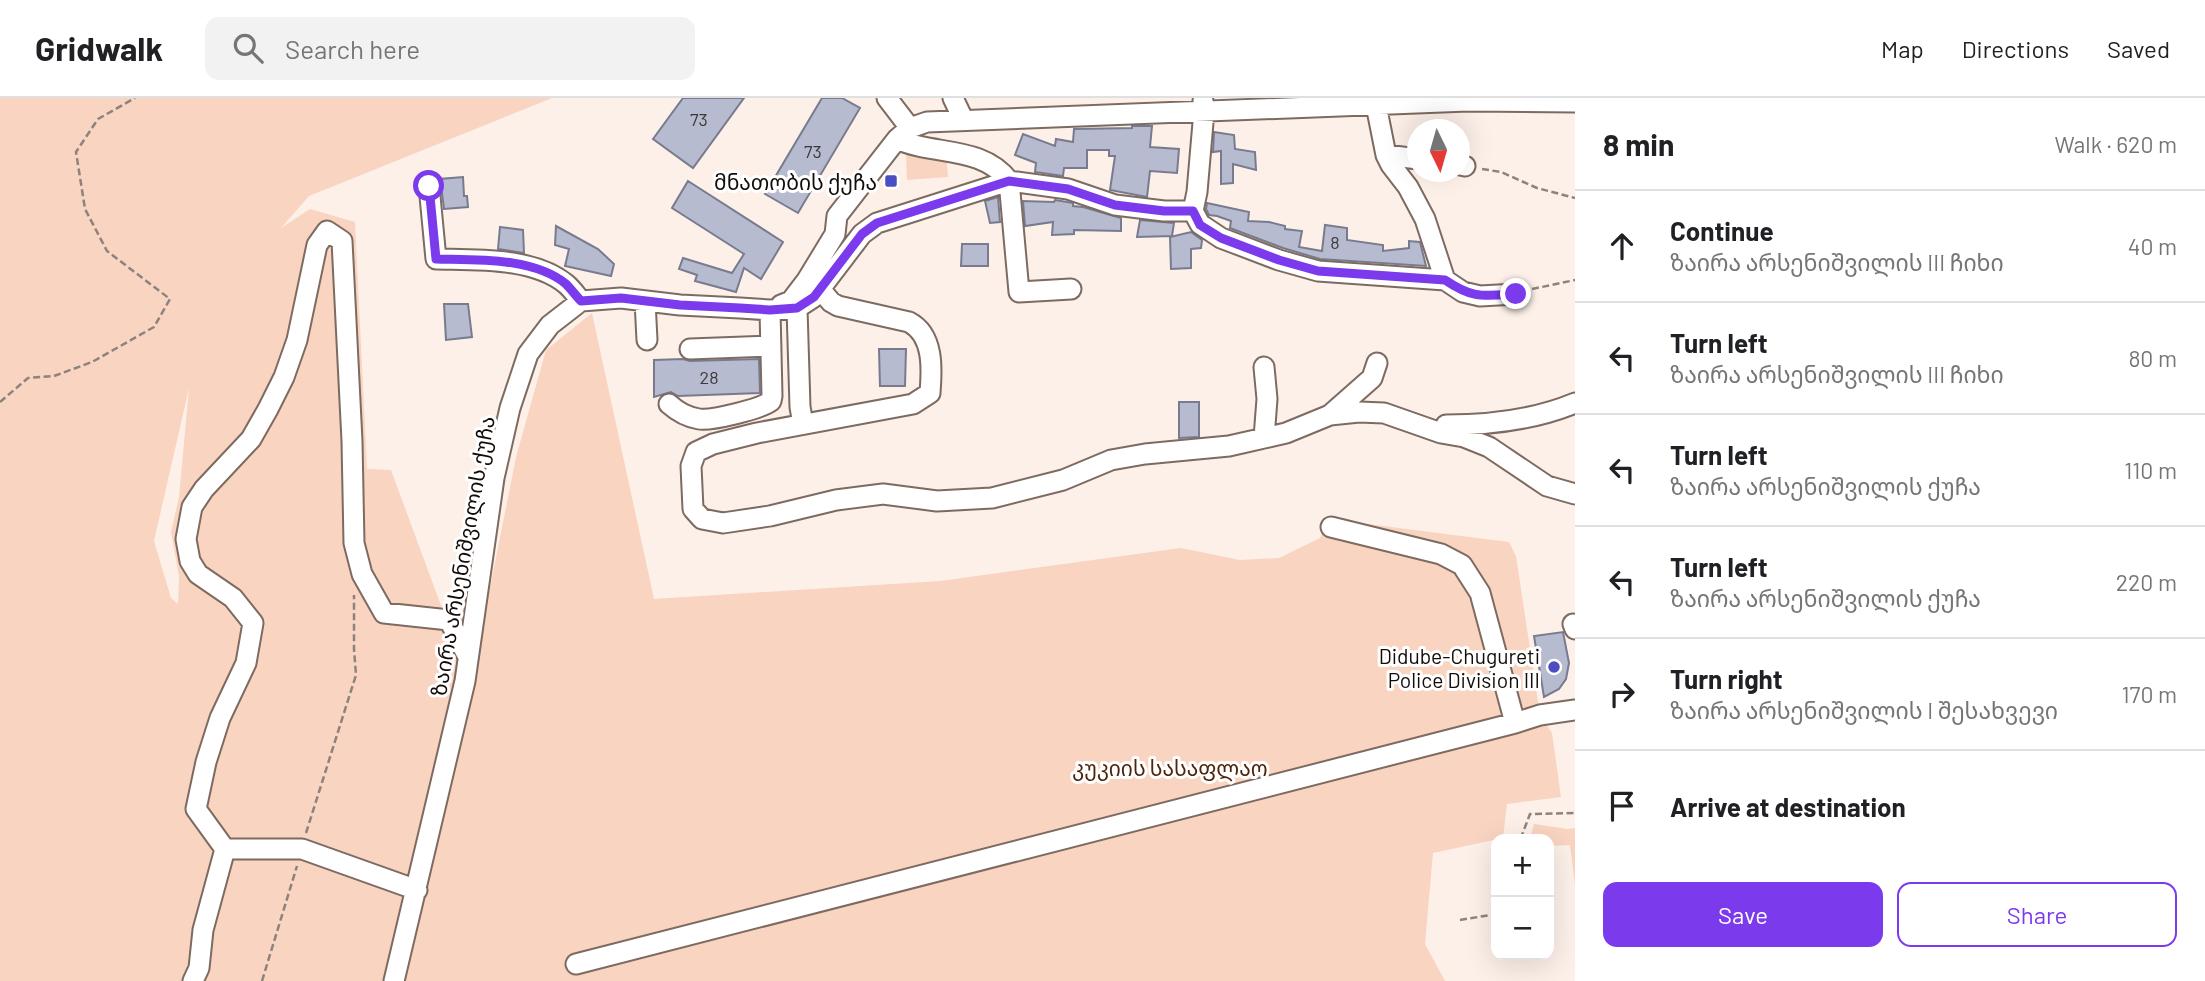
<!DOCTYPE html>
<meta charset="utf-8">
<style>
body{margin:0;font-family:Barlow,"Noto Sans Georgian",sans-serif;background:#f2f2f2;color:#202124}
.controls{position:absolute;right:21px;bottom:21px;display:grid;overflow:hidden;border-radius:14px;box-shadow:0 7px 28px #0002}
.controls button{width:63px;height:63px;display:grid;place-items:center;padding:0;border:0;border-bottom:2px solid #e0e0e0;background:#fff;color:#202124;font:35px sans-serif}
.compass{position:absolute;left:1407px;top:21px;width:63px;height:63px;border-radius:50%;background:#fff;box-shadow:0 7px 28px #0002;rotate:175deg}
.stop{position:absolute;width:21px;height:21px;margin:-16px;border:5px solid #7c3aed;border-radius:50%;background:#fff}
.stop.end{background:#7c3aed;border-color:#fff;box-shadow:0 2px 7px #0008}
.list{margin:0;padding:0;list-style:none}
h2{display:flex;justify-content:space-between;align-items:center;height:91px;margin:0;padding:0 28px;font-size:30px}
h2 small{font-size:23px;font-weight:400;color:#757577}
.list li{display:grid;grid-template-columns:46px 1fr auto;gap:21px;align-items:center;box-sizing:border-box;height:112px;padding:0 28px;border-top:2px solid #e0e0e0}
.list b{display:block;font-size:26px;white-space:nowrap}
.list p{margin:0;font-size:23px;white-space:nowrap;color:#757577}
.list em{font-size:23px;font-style:normal;color:#757577}
.actions{display:flex;gap:14px;padding:21px 28px}
.actions a{flex:1;padding:16px 0;border:2px solid #7c3aed;border-radius:14px;text-align:center;font-size:24px;color:#7c3aed}
.actions .main{background:#7c3aed;color:#fff}
.icon{flex:none;width:38px;height:38px;fill:none;stroke:currentColor;stroke-width:2;stroke-linecap:round;stroke-linejoin:round}
.map{position:relative;flex:none;width:1575px;height:883px;overflow:hidden}
header{display:flex;align-items:center;gap:42px;box-sizing:border-box;height:98px;padding:0 35px;background:#fff;border-bottom:2px solid #e0e0e0}
header strong{font-size:33px}
nav{display:flex;gap:38px;margin-inline-start:auto;font-size:24px}
.search{width:490px;height:63px;background:#f2f2f2;display:flex;align-items:center;gap:18px;box-sizing:border-box;padding:0 24px;border-radius:14px;color:#757577;font-size:26px}
main{display:flex}
aside{flex:1;background:#fff}
.map>svg:first-child{display:block}
</style>
<header>
<strong>Gridwalk</strong>
<div class="search"><svg class="icon" aria-label="search" viewBox="0 0 24 24"><circle cx="10" cy="10" r="6"/><path d="M15 15l6 6"/></svg>Search here</div>
<nav><a>Map</a><a>Directions</a><a>Saved</a></nav>
</header>
<main>
<div class="map">
<svg width="1575" height="883" viewBox="0 0 1575 883">
<rect width="100%" height="100%" fill="#fdf0e9"/>
<path fill="#f9d4c0" fill-rule="evenodd" d="M0 0H552L309 98 281 130 310 111 355 124 367 371 391 372 464 570 386 883H0ZM189 290 179 399 171 434 179 478 178 506 171 500 154 443Z
M946 54 948 79 907 82 906 57Z
M592 215 654 501 940 483 1181 450 1240 462 1279 460 1320 440 1328 421 1509 444 1516 458 1540 617 1552 635 1561 699 1507 706 1503 740 1433 755 1425 846 1445 883H405L430 776 473 575 516 359 546 252Z
M1534 726 1567 731 1575 730V787L1570 747 1549 748V741H1530Z"/>
<path fill="#b7bbcf" stroke="#787b8e" stroke-width="2" d="M683 0H744L693 70 653 41Z
M822 0H842L860 10 798 115 765 96Z
M1132 28H1152L1150 49 1179 51 1177 75 1150 73 1147 99 1110 92 1115 58H1109V52H1087V70H1064L1063 78 1035 74 1036 65 1015 57 1023 36 1055 48 1056 41 1073 44 1074 31 1132 30Z
M1214 34 1234 37 1235 51 1255 54 1256 72 1233 66V85L1221 86V53L1213 54Z
M463 79 464 98H467L468 109 444 111 441 87 439 81Z
M688 83 783 144 761 181 744 170 736 194 695 183 697 177 679 171 683 160 732 175 744 156 672 110Z
M998 99 1000 124 990 125 985 103Z
M1055 102 1073 105V108L1083 109 1121 120V133L1074 132V136L1052 137 1053 124 1025 128 1023 103 1054 104Z
M1207 105 1249 114 1248 123 1269 124 1285 128V131L1302 133 1299 149 1322 153 1325 127 1347 130V142L1383 147V153L1409 150V143L1420 144 1426 168 1320 161 1283 150 1230 130 1231 123 1217 118 1209 117 1206 111Z
M1140 122 1174 125 1172 138 1137 139Z
M556 128 598 151 614 166 611 178 565 168 569 151 555 147Z
M500 129 523 132 524 155 498 151Z
M1191 134 1202 142 1201 150 1191 151V170L1171 171 1170 139Z
M962 146H988V168H961Z
M444 206H468L472 239 446 242Z
M879 251H906L905 288H880Z
M683 261 690 263 759 261 760 295 678 298 671 294 654 299V262Z
M1179 304H1199V339L1179 340Z
M1563 534 1569 565 1566 581 1559 591 1544 599 1534 538Z"/>
<g fill="none" stroke-linecap="round" stroke-linejoin="round">
<g stroke="#7d6a60" stroke-width="23">
<path id="minor" d="M887 0 910 30
M953 0 963 21
M1376 7 1386 57 1391 67 1408 89 1425 121 1445 182
M897 41C933 58 982 47 1009 83L1019 194 1071 191
M1386 57 1418 61
M1460 67 1465 68
M429 88 436 161C476 162 533 159 566 186 572 191 576 197 581 203
M1193 113 1200 126 1221 140 1279 162 1318 173 1445 182 1463 194 1480 198 1516 196
M1193 113 1197 94 1204 13 1203 3
M820 191 831 204 838 208 909 224C934 237 932 271 930 295L913 306 757 335 713 346 696 354 691 368 693 411 702 421 723 425 770 418 836 402 883 396 937 403 992 400 1063 382 1111 362 1145 356 1229 348 1286 335 1330 317 1359 314 1384 315 1441 335 1464 339 1489 349 1547 388 1575 396
M645 203 647 242
M781 207 791 203 807 182 835 136 837 118 897 41 910 30 927 24 1468 3 1575 4
M797 210 800 309 803 326
M690 251 771 248
M669 306C678 314 686 319 699 321 711 323 761 311 771 303L772 298 770 212
M1330 317 1372 280 1377 265
M1446 327C1490 327 1534 322 1575 305
M1264 340 1267 301 1264 269
M1331 429 1441 456 1462 467 1480 495 1515 625
M1573 526 1575 531
M417 792 302 751H225L196 711 206 664 220 620 246 565 253 525 233 500 198 476 190 463 186 441 192 409 204 391 251 341 268 311 284 279 297 242 317 147 327 133 342 143 352 343 354 445 362 476 384 515 449 522 468 559
M576 866 1515 625 1540 617 1575 612
M193 883 199 870 203 832 225 751
M394 883 465 583 494 380 510 310 528 256 550 227 581 203 621 200 680 207 740 210 770 212 797 210 814 199 862 136 877 125 1009 83 1068 91 1115 107 1164 113H1193"/>
</g>
<path stroke="#8d837e" stroke-width="2.5" stroke-dasharray="7 3.5" stroke-linecap="butt" d="M1482 71 1501 74 1537 90 1575 100
M1532 191 1575 182
M0 304 28 280 54 278 92 264 154 229 170 201 107 153 85 111 76 54 98 21 135 0
M306 735 356 577 354 551V497
M1522 741V737L1530 716 1575 715
M1460 822 1496 816
M262 883 297 768"/>
<use href="#minor" stroke="#fff" stroke-width="19"/>
</g>
<g fill="none" stroke-linecap="round" stroke-linejoin="round">
<path stroke="#7c3aed" stroke-width="9" d="M429 88 436 161C476 162 533 159 566 186 571 191 576 198 581 203L621 200 680 207 740 210 770 212 797 210 814 199 862 136 877 125 1009 83 1068 91 1115 107 1164 113H1193L1200 127 1221 140 1279 162 1318 173 1445 182C1473 201 1483 198 1516 196"/>
</g>
<g fill="#4d4dc3" stroke="#fff" stroke-width="2.5">
<rect x="884" y="76" width="14" height="14" rx="3.5"/>
<circle cx="1554" cy="569" r="7"/>
</g>
<g text-anchor="middle" dominant-baseline="central" stroke-width="6" stroke-linejoin="round" paint-order="stroke">
<g font-size="18" fill="#3c383a">
<text x="699" y="21">73</text>
<text x="813" y="53">73</text>
<text x="1335" y="144">8</text>
<text x="709" y="279">28</text>
</g>
<g font-size="21" fill="#130c08" stroke="#fff" text-anchor="end">
<text x="877" y="83">მნათობის ქუჩა</text>
<text x="1540" y="557">Didube-Chugureti<tspan x="1540" dy="24">Police Division III</tspan></text>
</g>
<g font-size="21" fill="#130c08" stroke="#fff">
<text transform="translate(462 458) rotate(-80)">ზაირა არსენიშვილის ქუჩა</text>
</g>
<g font-size="21" fill="#4e240a" stroke="#fff">
<text x="1170" y="669">კუკიის სასაფლაო</text>
</g>
</g>
</svg>
<div class="controls">
<button>+</button>
<button>−</button>
</div>
<svg class="compass" viewBox="-18 -18 36 36"><path d="M0-13l5 13h-10z" fill="#e53935"/><path d="M0 13l5-13h-10z" fill="#757577"/></svg>
<div class="stop" style="left:429px;top:88px"></div>
<div class="stop end" style="left:1516px;top:196px"></div>
</div>
<aside>
<h2>8 min<small>Walk · 620 m</small></h2>
<ul class="list">
<li><svg class="icon" aria-label="ahead" viewBox="0 0 24 24"><path d="M12 20V5M6 11l6-6 6 6"/></svg><div><b>Continue</b><p>ზაირა არსენიშვილის III ჩიხი</p></div><em>40 m</em></li>
<li><svg class="icon" aria-label="left" viewBox="0 0 24 24"><path d="M17 20v-9H6M10 6l-5 5 5 5"/></svg><div><b>Turn left</b><p>ზაირა არსენიშვილის III ჩიხი</p></div><em>80 m</em></li>
<li><svg class="icon" aria-label="left" viewBox="0 0 24 24"><path d="M17 20v-9H6M10 6l-5 5 5 5"/></svg><div><b>Turn left</b><p>ზაირა არსენიშვილის ქუჩა</p></div><em>110 m</em></li>
<li><svg class="icon" aria-label="left" viewBox="0 0 24 24"><path d="M17 20v-9H6M10 6l-5 5 5 5"/></svg><div><b>Turn left</b><p>ზაირა არსენიშვილის ქუჩა</p></div><em>220 m</em></li>
<li><svg class="icon" aria-label="right" viewBox="0 0 24 24"><path d="M7 20v-9h11M14 6l5 5-5 5"/></svg><div><b>Turn right</b><p>ზაირა არსენიშვილის I შესახვევი</p></div><em>170 m</em></li>
<li><svg class="icon" aria-label="arrive" viewBox="0 0 24 24"><path d="M6 21V4h12l-3 4 3 4H6"/></svg><div><b>Arrive at destination</b></div></li>
</ul>
<div class="actions"><a class="main">Save</a><a>Share</a></div>
</aside>
</main>
